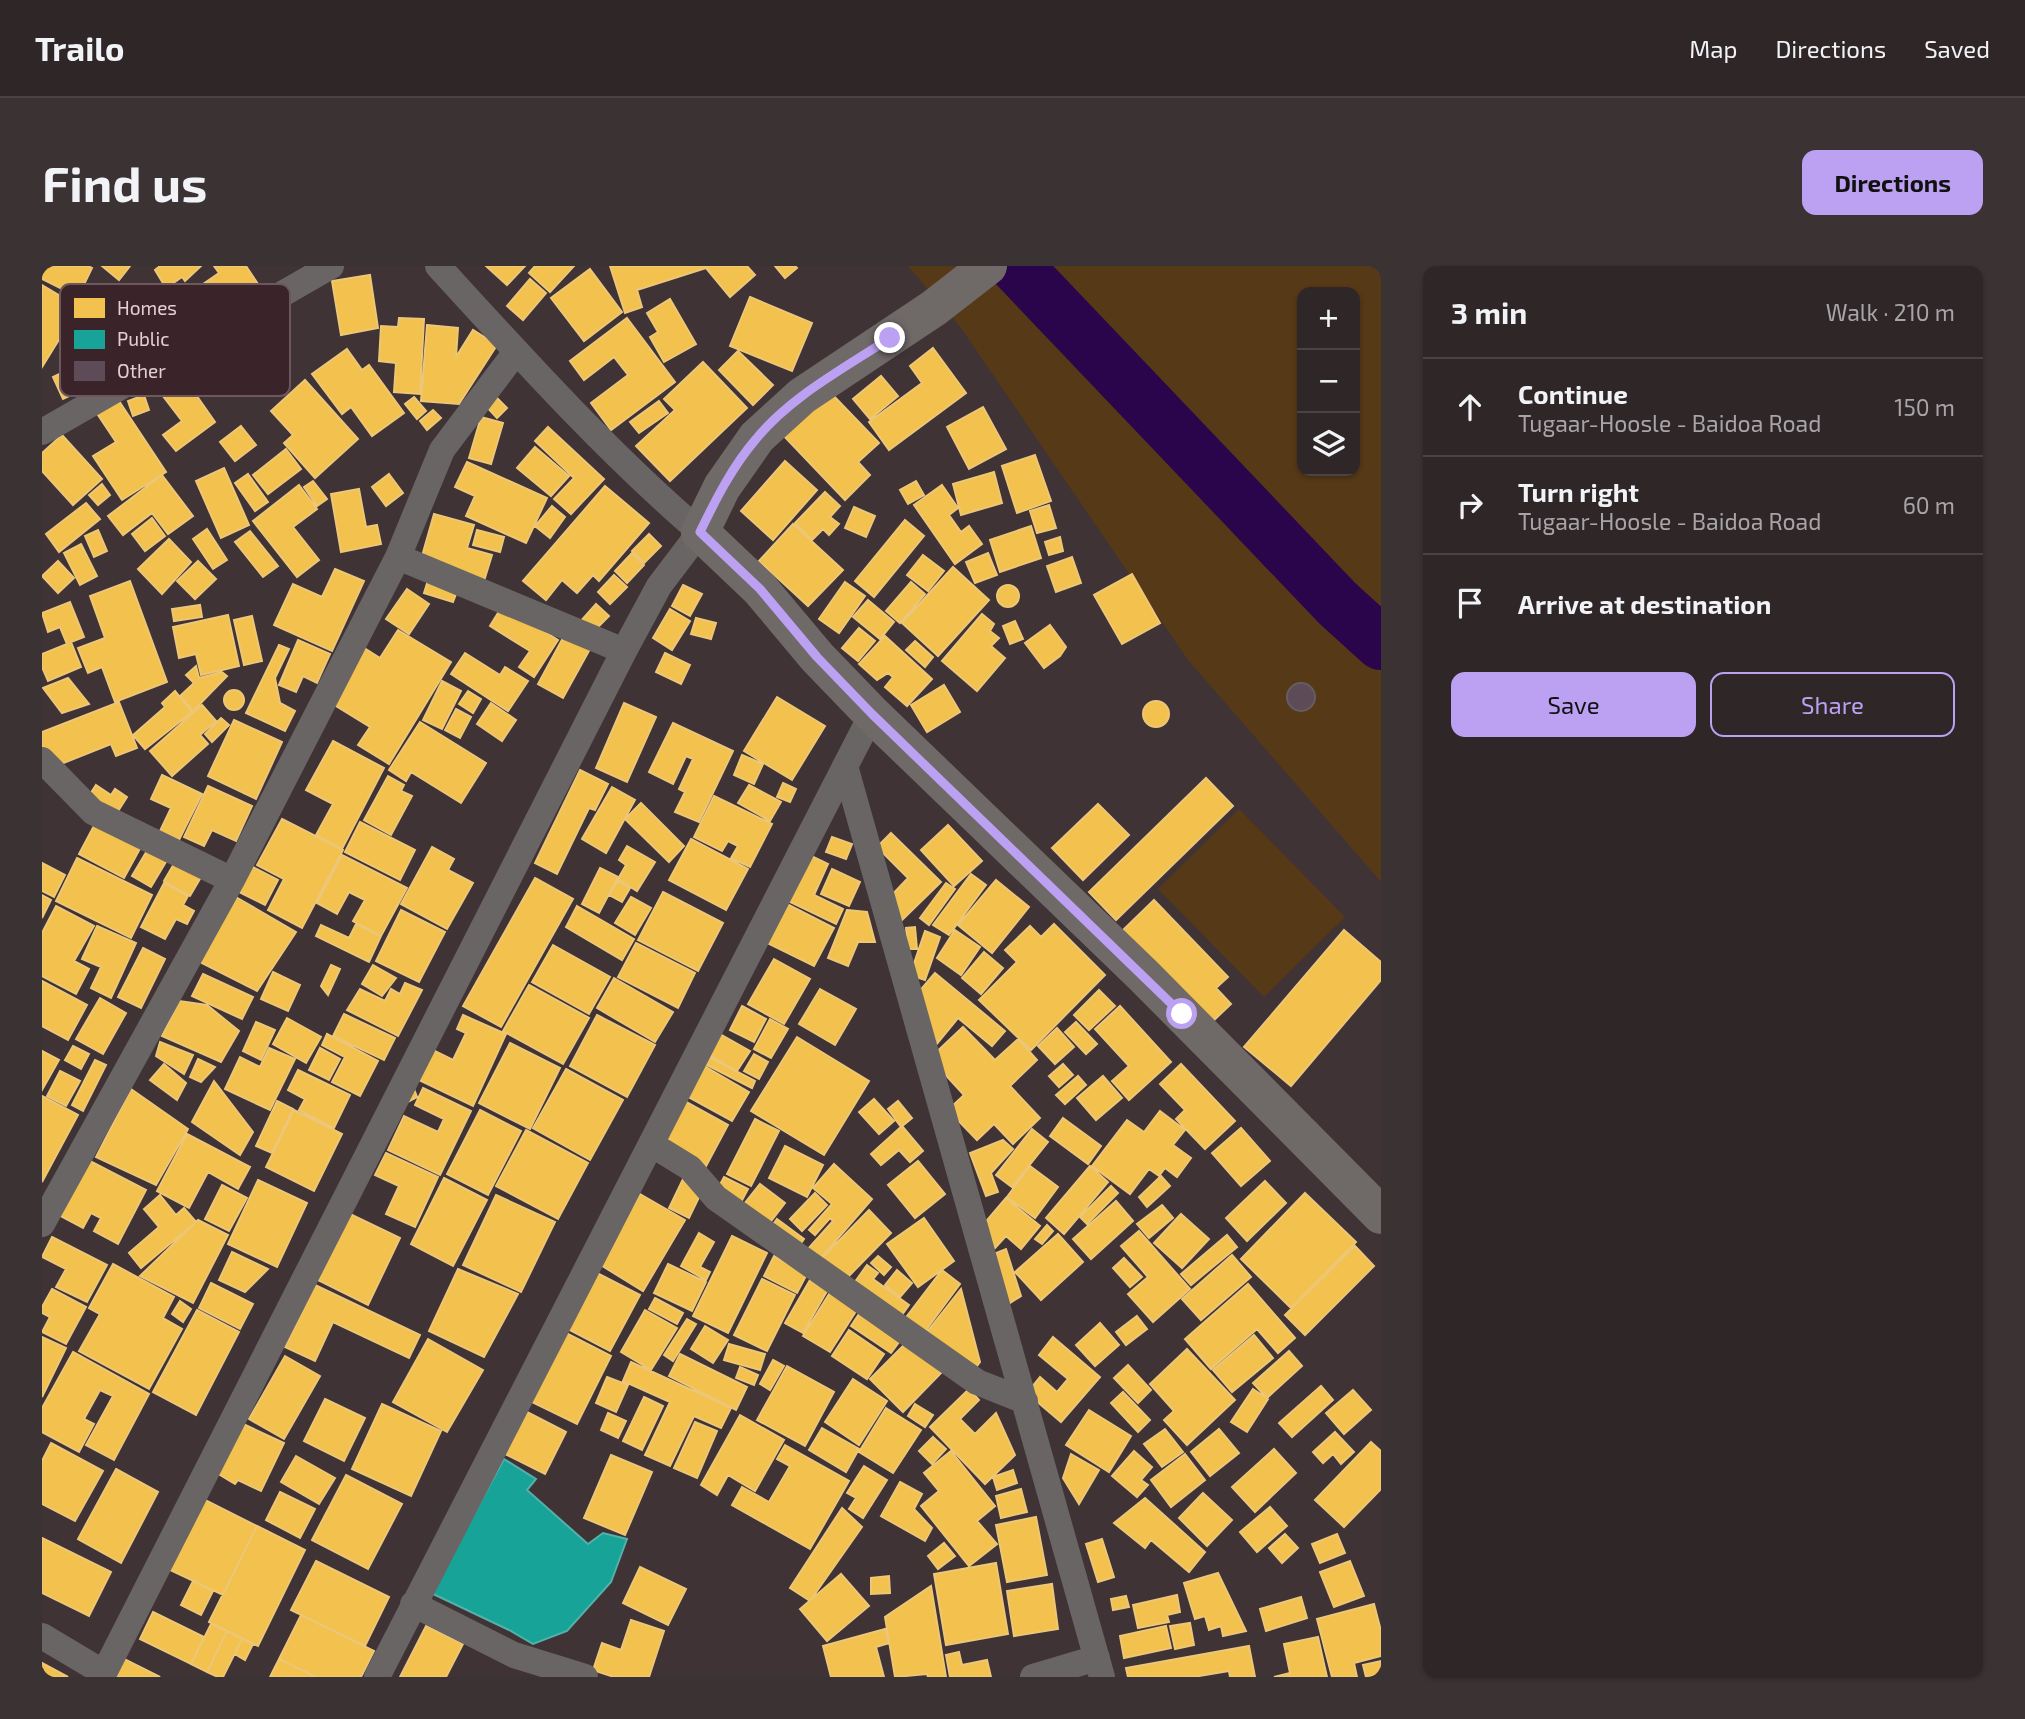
<!DOCTYPE html>
<meta charset="utf-8">
<style>
body{margin:0;font-family:"Exo 2",sans-serif;background:#3b3234;color:#f1f3f6}
.controls{position:absolute;right:21px;top:21px;display:grid;overflow:hidden;border-radius:14px;box-shadow:0 2px 5px #0004}
.controls button{width:63px;height:63px;display:grid;place-items:center;padding:0;border:0;border-bottom:2px solid #4a4345;background:#2f2628;color:#f1f3f6;font:35px sans-serif}
.stop{position:absolute;width:21px;height:21px;margin:-16px;border:5px solid #bca0f2;border-radius:50%;background:#fff}
.stop.end{background:#bca0f2;border-color:#fff;box-shadow:0 2px 7px #0008}
.list{margin:0;padding:0;list-style:none}
h2{display:flex;justify-content:space-between;align-items:center;height:91px;margin:0;padding:0 28px;font-size:30px}
h2 small{font-size:23px;font-weight:400;color:#a7a5a8}
.list li{display:grid;grid-template-columns:46px 1fr auto;gap:21px;align-items:center;box-sizing:border-box;height:98px;padding:0 28px;border-top:2px solid #4a4345}
.list b{display:block;font-size:26px;white-space:nowrap}
.list p{margin:0;font-size:23px;white-space:nowrap;color:#a7a5a8}
.list em{font-size:23px;font-style:normal;color:#a7a5a8}
.actions{display:flex;gap:14px;padding:21px 28px}
.actions a{flex:1;padding:16px 0;border:2px solid #bca0f2;border-radius:14px;text-align:center;font-size:24px;color:#bca0f2}
.actions .main{background:#bca0f2;color:#111}
.icon{flex:none;width:38px;height:38px;fill:none;stroke:currentColor;stroke-width:2;stroke-linecap:round;stroke-linejoin:round}
.map{position:relative;flex:none;width:1339px;height:1411px;overflow:hidden;border-radius:14px}
header{display:flex;align-items:center;gap:42px;box-sizing:border-box;height:98px;padding:0 35px;background:#2f2628;border-bottom:2px solid #4a4345}
header strong{font-size:33px}
nav{display:flex;gap:38px;margin-inline-start:auto;font-size:24px}
.intro{display:flex;align-items:center;justify-content:space-between;box-sizing:border-box;height:168px;padding:0 42px}
h1{margin:0;font-size:49px}
.button{padding:18px 32px;border-radius:14px;background:#bca0f2;color:#111;font-size:24px;font-weight:700}
main{display:flex;gap:42px;padding:0 42px}
aside{flex:1;background:#2f2628;border-radius:14px;box-shadow:0 2px 5px #0004}
.map>svg:first-child{display:block}
</style>
<header>
<strong>Trailo</strong>
<nav><a>Map</a><a>Directions</a><a>Saved</a></nav>
</header>
<div class="intro"><h1>Find us</h1><a class="button">Directions</a></div>
<main>
<div class="map">
<svg width="1339" height="1411" viewBox="0 0 1339 1411">
<rect width="100%" height="100%" fill="#3f3336"/>
<path fill="#563917" fill-rule="evenodd" d="M866 0H1339V616L1146 394 919 62ZM1260 26H1313V205H1260Z
M1197 543 1303 651 1222 731 1116 623Z"/>
<path fill="#f2c14e" stroke="#edc676" stroke-width="2" d="M2 0H46L50 2 36 31 0 13Z
M60 0H88L77 14Z
M118 0H159L143 15 140 11 124 22 113 4Z
M172 0H204L216 18 153 62 135 36 177 7Z
M444 0H483L465 19Z
M493 0H532L508 26 487 7Z
M568 0H705L713 9 688 31 664 2 595 24 600 41 583 47Z
M733 0H753L755 2 743 12Z
M548 3 580 46 542 75 509 32Z
M328 9 336 62 299 69 290 15Z
M488 13 504 27 481 54 465 40Z
M0 19 37 41 0 101Z
M708 31 770 57 750 105 688 80Z
M628 33 654 78 622 96 608 71 616 66 605 47Z
M357 52 382 53 378 128 352 126 354 97 337 95 339 60 356 61Z
M585 52 633 116 569 164 549 137 586 109 572 91 542 114 528 95Z
M385 59 416 62 414 91 431 64 455 79 417 138 379 135Z
M891 82 924 127 847 184 827 156 880 117 868 100Z
M305 83 320 104 327 99 362 147 330 170 309 141 300 148 270 108Z
M696 85 731 119 711 139 677 104Z
M661 96 705 142 628 215 594 180 633 144 622 133Z
M144 99 157 118 150 123 173 156 134 185 121 169 140 155 114 121Z
M32 101 42 123 21 133 11 111Z
M839 110 856 130 828 153 811 133Z
M263 114 316 173 273 212 242 177 251 169 229 145Z
M786 124 837 177 816 196 828 209 803 234 740 168Z
M73 129 124 206 80 234 51 190 74 176 52 143Z
M102 129 107 144 91 150 86 135Z
M453 130 465 142 455 152 443 139Z
M372 131 384 145 375 153 363 138Z
M617 135 626 147 597 167 588 156Z
M941 141 964 183 927 203 905 161Z
M391 144 399 152 385 164 378 155Z
M439 151 461 157 449 198 427 192Z
M199 160 214 179 193 195 178 176Z
M506 161 562 213 529 248 512 233 532 212 493 175Z
M20 169 60 213 31 239 0 205V187Z
M493 181 527 210 509 230 475 202Z
M244 183 259 203 226 228 211 209Z
M993 189 1009 235 975 247 960 200Z
M743 195 775 224 731 274 699 245Z
M425 196 505 232 484 277 424 250 433 230 413 221Z
M182 202 207 259 179 272 154 215Z
M952 206 960 237 919 249 911 218Z
M206 208 226 236 213 245 193 217Z
M347 208 361 227 344 240 330 221Z
M120 209 151 250 126 268 110 247 81 269 66 250Z
M271 215 285 233 275 240 262 221Z
M874 215 882 229 866 238 858 224Z
M60 218 68 229 56 239 47 229Z
M257 219 275 243 251 261 277 294 255 311 211 255Z
M900 219 916 242 907 249 919 266 927 260 940 278 913 298 872 239Z
M563 220 607 257 557 315 551 309 535 327 520 314 504 334 481 315Z
M317 223 324 261 335 259 339 278 299 286 289 228Z
M783 226 798 240 788 251 797 258 787 269 781 263 770 274 753 257Z
M44 237 58 253 17 286 4 268Z
M1007 239 1014 262 995 267 988 245Z
M510 240 523 251 508 272 493 260Z
M812 241 833 250 824 271 803 262Z
M392 248 432 259 425 282 450 289 442 315 378 297Z
M110 252 123 270 103 285 90 268Z
M863 254 882 270 832 331 813 315Z
M751 258 801 304 766 340 717 295Z
M989 260 999 292 958 306 948 274Z
M165 263 185 294 171 303 151 273Z
M56 264 65 285 52 291 43 270Z
M435 264 462 271 458 286 431 279Z
M208 265 236 300 221 311 193 276Z
M607 268 619 280 602 297 590 285Z
M1018 271 1021 285 1007 289 1003 276Z
M127 273 149 296 120 328 96 303Z
M39 278 55 310 38 319 22 287Z
M590 287 602 299 585 317 573 305Z
M946 287 955 309 933 317 924 296Z
M881 289 902 305 886 325 865 309Z
M1030 291 1039 317 1014 326 1005 300Z
M16 295 32 312 16 327 0 310Z
M156 295 174 313 153 333 135 315Z
M911 301 947 334 896 390 860 357Z
M293 303 322 315 290 385 232 359 251 318 280 331Z
M1090 308 1118 357 1080 378 1052 329Z
M572 309 585 321 568 338 556 326Z
M387 311 417 320 411 336 382 327Z
M88 315 125 416 73 436 60 401 46 407 36 382 63 372 48 330Z
M803 316 823 330 797 367 777 353Z
M869 316 883 328 858 357 844 345Z
M641 319 660 328 648 350 630 340Z
M955 330a11 11 0 1 1 22 0a11 11 0 1 1-22 0Z
M365 323 387 338 367 368 344 353Z
M826 334 852 356 838 373 811 351Z
M28 336 42 371 29 376 39 401 6 415 0 401V388L25 378 18 361 6 366 0 347Z
M554 338 567 350 550 367 538 356Z
M158 339 160 351 132 355 130 343Z
M461 339 516 374 492 411 477 401 488 385 448 360Z
M628 343 648 355 630 384 611 372Z
M940 348 952 358 948 365 957 372 949 380 963 392 935 425 900 395Z
M186 349 197 400 159 409 154 388 137 392 131 361Z
M210 350 220 395 202 399 192 354Z
M654 352 674 357 669 373 649 368Z
M973 355 981 373 968 378 961 360Z
M1008 359 1024 381 1018 390 1002 402 983 377Z
M817 362 833 375 816 395 800 382Z
M356 364 409 396 347 498 316 479 328 461 289 437 322 382 338 392Z
M522 370 548 383 521 432 496 418Z
M843 370 890 413 865 440 843 421 851 411 846 407 835 414 817 398Z
M256 374 288 388 275 417 261 410 254 426 237 419Z
M873 375 891 391 883 401 864 384Z
M237 379 247 383 233 412 238 437 253 445 243 465 204 447Z
M423 387 458 409 463 401 486 415 466 445 409 408Z
M623 387 648 399 639 418 614 406Z
M154 400 157 412 180 406 185 410 151 445 138 430 152 417 144 409Z
M26 412 47 438 20 447 1 422Z
M400 415 419 425 400 463 381 454Z
M902 419 918 446 885 466 869 439Z
M182 434a10 10 0 1 1 20 0a10 10 0 1 1-20 0Z
M133 425 150 446 103 483 91 469 123 441 120 437Z
M426 425 439 433 431 447 417 438Z
M735 431 783 460 750 514 702 485Z
M1101 448a13 13 0 1 1 26 0a13 13 0 1 1-26 0Z
M77 436 95 482 74 490 69 478 9 502 0 480V466Z
M449 437 474 454 460 475 435 458Z
M582 437 614 451 585 516 554 502Z
M160 439 174 455 158 469 166 478 130 510 108 485Z
M414 443 429 451 418 472 403 464Z
M179 452 187 459 170 476 163 468Z
M192 454 240 476 214 533 166 510Z
M378 456 444 497 419 537 369 506 364 515 347 504Z
M631 457 691 485 657 556 633 546 643 526 637 523 651 493 644 490 631 518 607 506Z
M291 475 342 502 300 583 274 569 291 538 264 524Z
M700 489 721 498 712 518 692 509Z
M538 504 566 518 553 544 547 542 515 608 493 597Z
M120 509 160 528 137 574 118 565 129 542 109 533Z
M346 510 362 519 359 525 370 530 349 569 322 554Z
M1164 512 1191 540 1074 654 1047 626Z
M741 517 754 523 748 536 735 531Z
M54 519 69 529 73 523 85 531 73 550 45 533Z
M707 519 739 536 728 555 696 537Z
M166 520 210 540 194 575 170 564 162 580 142 571Z
M570 521 593 534 564 587 540 573Z
M672 530 730 558 708 601 689 592 696 580 686 575 680 585 652 571Z
M599 537 642 580 627 596 583 553Z
M1056 538 1087 569 1041 614 1010 582Z
M240 553 301 584 260 662 226 644 242 613 215 599Z
M55 554 100 579 82 612 37 588Z
M318 556 373 584 358 614 303 586Z
M906 559 940 595 912 620 879 584Z
M849 567 899 616 857 657 847 632 866 612 835 581Z
M790 571 810 578 804 593 784 586Z
M649 573 706 603 684 644 627 614Z
M585 580 613 596 595 625 576 613 584 599 577 594Z
M390 581 412 593 406 604 431 617 405 663 359 638Z
M106 583 125 594 109 621 90 610Z
M763 587 786 598 772 629 801 643 794 658 742 633Z
M300 589 365 622 339 670 311 655 323 634 307 626 295 648 275 637Z
M35 592 110 629 89 672 14 635Z
M133 596 159 611 148 630 122 615Z
M0 597 23 609 12 631 0 625Z
M207 599 236 614 223 639 195 625Z
M558 602 576 611 557 647 540 638Z
M790 603 818 616 807 640 779 628Z
M929 608 944 619 907 669 891 659Z
M493 612 531 633 459 761 421 740Z
M954 614 987 641 950 687 916 659Z
M576 615 588 622 580 636 567 629Z
M122 617 146 630 141 639 152 645 145 658 134 653 123 673 99 661Z
M904 617 913 623 887 659 878 652Z
M621 626 681 657 656 705 596 674Z
M0 629 9 634 0 652Z
M192 630 254 666 215 725 158 696Z
M589 631 609 642 593 669 573 657Z
M1112 634 1186 711 1174 722 1189 738 1169 757 1080 665Z
M739 635 792 662 772 700 719 674Z
M14 640 52 660 32 695 47 703 34 728 0 710V667Z
M535 640 592 673 580 694 524 661Z
M359 644 403 666 377 716 334 695Z
M805 644 825 646 833 676H816L806 700 786 692Z
M314 658 339 670 327 696 274 670 279 659 307 672Z
M1012 658 1063 709 989 784 937 734 975 696 963 684 988 660 999 671Z
M55 660 94 677 69 732 49 722 59 701 40 693Z
M873 661 875 683H866L864 662Z
M913 664 938 681 919 709 895 692Z
M1302 664 1339 696V714L1249 820 1202 781Z
M883 665 898 671 883 714 868 709Z
M594 677 653 707 636 742 576 711Z
M511 679 568 711 547 748 490 716Z
M101 682 123 693 99 742 76 731Z
M942 686 961 702 939 728 920 712Z
M732 693 768 713 742 758 706 738Z
M289 699 298 703 286 729 279 720Z
M331 699 354 712 340 730 320 718Z
M231 706 258 719 246 745 219 733Z
M893 707 963 765 950 780 916 752 889 785 875 728Z
M161 708 211 731 200 753 150 730Z
M572 712 631 746 613 776 555 742Z
M0 715 45 739 26 774 0 760Z
M363 717 380 724 356 770 305 744 318 723 343 735 349 723 358 728Z
M487 719 547 752 521 798 461 765Z
M778 723 814 743 793 779 757 758Z
M1057 724 1073 740 1047 764 1032 749Z
M58 732 84 747 61 788 34 773Z
M137 735 165 739 197 765 179 796 120 770Z
M700 740 724 753 712 776 688 764Z
M1078 740 1129 796 1087 834 1070 815 1087 800 1053 763Z
M302 748 353 772 342 794 291 770Z
M421 749 464 768 431 840 377 814 391 784 411 794 424 767 415 763Z
M555 749 613 779 585 831 528 800Z
M245 752 279 771 264 797 231 778Z
M728 753 746 763 729 792 712 783Z
M214 756 233 764 219 794 201 785Z
M1034 756 1055 778 1044 788 1023 766Z
M921 761 953 794 976 773 995 794 968 820 998 852 971 878 952 858 935 874 906 844 922 829 888 792Z
M1015 762 1032 781 1013 798 996 780Z
M285 768 336 795 318 830 290 816 303 791 280 779Z
M678 768 708 785 695 805 666 788Z
M755 771 827 815 782 889 709 845Z
M118 776 151 789 142 808 114 790Z
M468 777 518 802 488 863 437 837Z
M31 780 47 788 39 803 23 794Z
M227 782 253 793 228 844 183 823 198 791 218 801Z
M278 782 298 793 287 814 267 804Z
M0 785 17 794 0 824Z
M712 788 726 796 717 813 702 805Z
M667 791 713 815 710 822 663 798Z
M156 793 173 801 159 816 148 811Z
M53 794 64 799 41 845 30 839Z
M122 798 144 817 135 834 108 814Z
M659 798 707 826 690 855 641 828Z
M1021 798 1031 809 1017 821 1007 810Z
M1139 798 1193 855 1163 883 1134 853 1143 844 1118 818Z
M524 803 581 834 548 894 491 862Z
M256 804 308 829 292 862 257 844 263 833 246 824Z
M18 805 38 815 24 840 5 830Z
M1036 810 1044 819 1023 838 1014 829Z
M1061 810 1080 832 1054 854 1035 832Z
M172 815 211 866 198 889 150 856Z
M381 822 429 845 398 909 346 884 362 850 396 866 402 853 373 839Z
M89 823 146 863 114 919 54 891Z
M372 823 375 831 366 836Z
M0 830 36 849 0 916Z
M637 832 686 859 662 904 613 877Z
M832 833 852 855 837 868 817 846Z
M235 835 251 843 230 887 214 880Z
M856 835 870 852 859 861 846 843Z
M252 844 300 868 272 925 224 901Z
M438 844 479 865 446 929 405 908Z
M1118 845 1143 864 1131 879 1149 892 1135 911 1123 902 1117 910 1107 903 1088 928 1050 900 1085 854 1102 866Z
M1021 852 1059 880 1046 898 1008 870Z
M713 853 737 865 709 920 685 908Z
M860 860 881 885 868 896 857 884 839 899 829 888Z
M1199 862 1228 895 1199 920 1170 887Z
M990 863 1006 876 970 921 954 909Z
M484 864 546 897 516 953 454 920Z
M145 868 208 901 196 923 166 906 147 942 115 925Z
M961 874 971 883 949 907 956 926 944 930 928 887Z
M743 880 781 899 765 931 727 912Z
M344 887 396 911 373 961 344 948 357 920 333 909Z
M44 893 104 924 76 978 52 965 59 952 49 947 41 962 15 948Z
M876 895 903 928 873 952 846 919Z
M792 898 830 933 778 993 766 983 791 955 788 952 773 969 767 964 790 938 771 922Z
M988 900 1016 921 993 952 965 931Z
M1048 900 1066 916 1022 968 1004 952Z
M1119 910 1128 920 1105 941 1097 931Z
M682 911 706 923 697 940 673 928Z
M402 912 445 934 411 1000 369 978Z
M641 913 661 923 647 952 627 942Z
M216 914 265 937 235 1001 186 978Z
M1223 915 1244 937 1205 975 1184 952Z
M718 918 743 937 723 963 698 943Z
M180 919 205 932 187 965 163 953Z
M1069 920 1076 927 1045 958 1038 951Z
M773 927 785 939 760 965 748 953Z
M1263 927 1314 976 1249 1042 1199 993Z
M598 928 643 954 601 1025 557 998Z
M118 929 134 949 142 942 154 956 99 1002 87 987 117 961 102 943Z
M454 929 513 956 479 1026 421 999Z
M964 932 998 960 979 983 964 970 953 982 935 966Z
M1074 935 1091 955 1049 993 1031 973Z
M1120 939 1131 952 1107 972 1095 958Z
M827 944 849 967 803 1014 780 992Z
M308 948 358 972 326 1039 276 1014Z
M1139 948 1167 973 1140 1002 1112 977Z
M882 952 912 995 876 1021 845 978Z
M735 953 762 973 754 984 727 964Z
M156 954 186 969 151 1037 98 1010Z
M1005 959 1011 965 1000 978 993 973Z
M1097 965 1148 1023 1111 1056 1086 1028 1106 1011 1079 980Z
M657 967 672 976 658 1001 668 1006 664 1014 639 1000Z
M1016 968 1041 996 999 1034 973 1006Z
M1185 969 1195 981 1149 1019 1139 1008Z
M690 970 725 987 686 1067 651 1050Z
M10 971 65 999 45 1036 14 1021 24 1003 0 991Z
M1313 980 1332 1000 1263 1069 1243 1049Z
M964 983 979 1030 965 1039 949 989Z
M190 986 226 1003 203 1026 177 1014Z
M1190 989 1209 1011 1159 1054 1140 1033Z
M732 990 765 1008 755 1027 722 1010Z
M836 990 849 1001 842 1009 829 997Z
M1082 992 1100 1011 1088 1021 1071 1002Z
M71 998 132 1031 121 1052 140 1063 107 1123 37 1085 58 1048 47 1042Z
M626 998 664 1016 650 1045 612 1027Z
M825 999 836 1007 831 1013 867 1039 857 1053 810 1020Z
M416 1003 476 1028 442 1091 387 1065Z
M855 1004 870 1017 858 1031 843 1019Z
M900 1004 918 1018 881 1068 862 1054Z
M553 1006 598 1029 568 1085 524 1062Z
M720 1013 753 1029 725 1085 692 1069Z
M768 1014 785 1025 761 1067 743 1057Z
M169 1017 211 1038 198 1063 157 1042Z
M1206 1018 1253 1072 1236 1087 1215 1063 1169 1103 1143 1073Z
M273 1019 378 1069 367 1092 291 1056 273 1095 243 1081Z
M10 1023 44 1041 24 1078 0 1066 8 1051 0 1047V1041Z
M919 1023 938 1096 928 1109 881 1071Z
M789 1025 816 1042 788 1086 761 1070Z
M613 1032 641 1047 635 1058 607 1043Z
M138 1035 149 1043 141 1056 130 1048Z
M155 1044 197 1066 154 1149 111 1126Z
M603 1044 635 1062 609 1104 579 1086Z
M819 1045 860 1072 849 1087 809 1060Z
M1095 1050 1105 1063 1084 1079 1074 1066Z
M645 1053 654 1058 631 1095 622 1089Z
M1058 1057 1077 1079 1053 1100 1034 1079Z
M663 1060 686 1074 671 1097 649 1083Z
M807 1064 842 1088 825 1113 790 1090Z
M524 1067 569 1090 535 1158 490 1136Z
M1212 1069 1231 1092 1190 1126 1171 1104Z
M0 1071 24 1082 0 1131Z
M1011 1071 1058 1111 1019 1156 985 1127 998 1111 1015 1126 1026 1113 997 1089Z
M386 1073 441 1104 405 1166 351 1136Z
M867 1074 899 1107 861 1146 828 1113Z
M687 1078 723 1088 718 1104 682 1094Z
M1145 1083 1193 1134 1145 1179 1122 1154 1132 1145 1108 1118Z
M1247 1085 1260 1100 1225 1132 1211 1117Z
M31 1086 107 1128 72 1194 44 1179 71 1130 58 1124 42 1153 52 1158 37 1186 0 1166V1142Z
M638 1088 705 1121 694 1144 627 1110Z
M243 1090 278 1110 242 1173 207 1153Z
M731 1094 742 1100 728 1124 718 1118Z
M589 1096 689 1142 679 1162 652 1150 628 1200 603 1189 628 1136 581 1115Z
M1086 1099 1109 1124 1096 1137 1072 1112Z
M745 1100 792 1126 763 1180 715 1154Z
M698 1101 716 1109 712 1119 694 1112Z
M565 1111 586 1119 574 1146 554 1137Z
M811 1113 845 1135 817 1179 783 1156Z
M1279 1120 1291 1134 1250 1171 1237 1157Z
M927 1123 937 1134 918 1153 933 1168 954 1147 973 1189 943 1218 888 1161Z
M1211 1123 1226 1133 1205 1166 1189 1156Z
M1311 1124 1329 1144 1302 1168 1284 1147Z
M1081 1126 1108 1154 1096 1166 1069 1137Z
M602 1131 621 1140 600 1184 581 1175Z
M283 1133 323 1152 302 1195 262 1175Z
M340 1138 399 1165 369 1230 310 1203Z
M873 1138 891 1149 883 1161 866 1150Z
M844 1142 879 1164 851 1207 817 1186Z
M1047 1144 1089 1170 1067 1206 1024 1179Z
M485 1146 524 1166 503 1208 463 1188Z
M566 1147 584 1155 576 1172 559 1164Z
M698 1149 742 1174 713 1225 686 1209 675 1229 659 1219Z
M653 1156 675 1165 655 1212 632 1202Z
M199 1157 242 1177 219 1225 196 1214 193 1218 175 1207Z
M780 1162 817 1183 804 1206 767 1184Z
M1123 1163 1141 1186 1120 1201 1102 1178Z
M1177 1163 1197 1187 1168 1210 1149 1186Z
M1293 1166 1312 1186 1299 1198 1291 1188 1281 1197 1271 1186Z
M891 1171 904 1183 890 1198 877 1185Z
M1329 1176 1339 1185V1223L1302 1261 1273 1234Z
M9 1177 61 1205 33 1255 0 1238V1195Z
M743 1179 807 1215 768 1283 690 1239 700 1221 727 1236 748 1200 735 1193Z
M1232 1183 1254 1207 1213 1246 1190 1221Z
M909 1185 953 1240 935 1255 955 1278 927 1300 879 1240 897 1225 882 1207Z
M1092 1185 1110 1201 1099 1214 1106 1219 1095 1231 1070 1210Z
M1029 1188 1057 1204 1037 1238 1021 1212Z
M1143 1188 1163 1214 1129 1241 1109 1214Z
M569 1189 610 1206 583 1269 542 1252Z
M254 1190 293 1212 277 1238 239 1216Z
M822 1200 845 1214 821 1252 807 1243 814 1232 805 1227Z
M74 1203 116 1226 79 1297 36 1273Z
M971 1204 975 1217 955 1224 951 1211Z
M304 1209 360 1238 326 1303 270 1274Z
M858 1216 880 1228 872 1243 890 1262 883 1275 839 1250Z
M979 1223 985 1246 959 1252 954 1230Z
M238 1226 273 1243 258 1272 224 1254Z
M1161 1227 1190 1254 1165 1280 1137 1252Z
M159 1232 215 1260 181 1329 124 1302Z
M1103 1232 1163 1286 1147 1306 1109 1274 1103 1282 1072 1257Z
M1228 1241 1245 1260 1215 1286 1198 1266Z
M800 1242 820 1261 768 1335 748 1322Z
M994 1251 1005 1309 965 1316 954 1259Z
M215 1260 263 1284 216 1380 167 1356Z
M1243 1268 1256 1282 1240 1297 1227 1282Z
M1295 1268 1303 1287 1278 1297 1270 1278Z
M0 1272 69 1306 47 1350 0 1327Z
M1060 1273 1072 1311 1056 1316 1044 1278Z
M902 1277 913 1290 896 1303 886 1290Z
M274 1295 347 1331 323 1380 249 1344Z
M1308 1295 1322 1330 1292 1341 1278 1306Z
M954 1297 966 1368 904 1379 892 1308Z
M598 1301 644 1323 626 1359 581 1337Z
M1176 1307 1204 1365 1181 1370 1179 1360 1167 1364 1163 1350 1153 1353 1142 1317Z
M799 1308 827 1340 785 1375 758 1343Z
M847 1310 848 1327 829 1328V1312Z
M151 1315 171 1325 159 1349 139 1339Z
M1010 1318 1016 1363 972 1370 965 1325Z
M889 1320 904 1411H886L885 1408 853 1411 843 1351Z
M1135 1329 1138 1346 1125 1349 1127 1356 1096 1362 1091 1339Z
M1084 1330 1087 1341 1071 1344 1069 1333Z
M1259 1331 1265 1352 1224 1365 1218 1343Z
M1332 1338 1339 1365V1390L1312 1397 1315 1411H1290L1275 1353Z
M111 1346 162 1371 149 1398 98 1373Z
M259 1349 332 1385 319 1411H274L237 1393Z
M589 1354 622 1365 607 1411H572L551 1404 560 1377 579 1384Z
M1148 1357 1152 1379 1133 1383 1128 1360Z
M169 1358 185 1365 165 1406 149 1398Z
M384 1360 421 1378 404 1411H358Z
M1124 1360 1129 1382 1082 1392 1078 1370Z
M843 1363 847 1377 834 1381 842 1411H789L781 1380Z
M185 1365 200 1373 181 1411H176L165 1406Z
M1276 1371 1285 1411H1232L1248 1407 1242 1378Z
M200 1373 211 1378 203 1394 193 1388Z
M1207 1380 1213 1411H1188L1187 1405 1151 1411H1086L1084 1402Z
M917 1386 920 1399 945 1394 949 1411H908L904 1389Z
M82 1393 118 1411H73Z
M237 1393 274 1411H228Z
M1339 1395V1408L1324 1411 1321 1399Z
M0 1397 26 1411H0Z"/>
<path fill="#17a398" stroke="#54b1aa" stroke-width="2" d="M462 1193 494 1213 485 1224 546 1278 561 1267 585 1273 569 1316 525 1365 491 1378 467 1364 389 1327Z"/>
<g fill="none" stroke-linecap="round" stroke-linejoin="round">
<path stroke="#2a054b" stroke-width="54" d="M974 0 1295 337 1339 377"/>
</g>
<path fill="#5d4b57" stroke="#665d61" stroke-width="2" d="M1245 431a14 14 0 1 1 28 0a14 14 0 1 1-28 0Z"/>
<g fill="none" stroke-linecap="round" stroke-linejoin="round">
<path stroke="#6a6565" stroke-width="26" d="M0 166 289 0
M356 291 582 385
M0 494 51 546 190 614
M803 500 1060 1411
M609 878 648 902 674 932 935 1116 983 1135
M0 958 190 614 356 291 400 184 473 87
M371 1338 472 1389 543 1411
M0 1370 62 1407
M60 1411 582 385 617 320 658 266C564 185 480 92 396 0
M335 1411 830 448
M991 1411 1055 1392"/>
<path stroke="#6f6968" stroke-width="38" d="M946 0 892 42 760 130 715 171 680 221 658 266 718 323 775 391 830 448 1101 709 1339 949"/>
</g>
<g fill="none" stroke-linecap="round" stroke-linejoin="round">
<path stroke="#bca0f2" stroke-width="9" d="M848 72C803 102 749 130 714 173 690 201 674 233 658 266L718 323 775 391 830 448 1140 748"/>
</g>
<rect x="18" y="18" width="230" height="112" rx="10" fill="#3a2329" stroke="#6c575c" stroke-width="2"/>
<rect x="32" y="32" width="31" height="20" fill="#f2c14e"/>
<rect x="32" y="64" width="31" height="19" fill="#17a398"/>
<rect x="32" y="95" width="31" height="20" fill="#5d4b57"/>
<g font-size="19" fill="#e1d1d4">
<text x="75" y="49">Homes</text>
<text x="75" y="80">Public</text>
<text x="75" y="112">Other</text>
</g>
</svg>
<div class="controls">
<button>+</button>
<button>−</button>
<button><svg class="icon" aria-label="layers" viewBox="0 0 24 24"><path d="M12 4l9 5-9 5-9-5zM3 14l9 5 9-5"/></svg></button>
</div>
<div class="stop" style="left:1140px;top:748px"></div>
<div class="stop end" style="left:848px;top:72px"></div>
</div>
<aside>
<h2>3 min<small>Walk · 210 m</small></h2>
<ul class="list">
<li><svg class="icon" aria-label="ahead" viewBox="0 0 24 24"><path d="M12 20V5M6 11l6-6 6 6"/></svg><div><b>Continue</b><p>Tugaar-Hoosle - Baidoa Road</p></div><em>150 m</em></li>
<li><svg class="icon" aria-label="right" viewBox="0 0 24 24"><path d="M7 20v-9h11M14 6l5 5-5 5"/></svg><div><b>Turn right</b><p>Tugaar-Hoosle - Baidoa Road</p></div><em>60 m</em></li>
<li><svg class="icon" aria-label="arrive" viewBox="0 0 24 24"><path d="M6 21V4h12l-3 4 3 4H6"/></svg><div><b>Arrive at destination</b></div></li>
</ul>
<div class="actions"><a class="main">Save</a><a>Share</a></div>
</aside>
</main>
